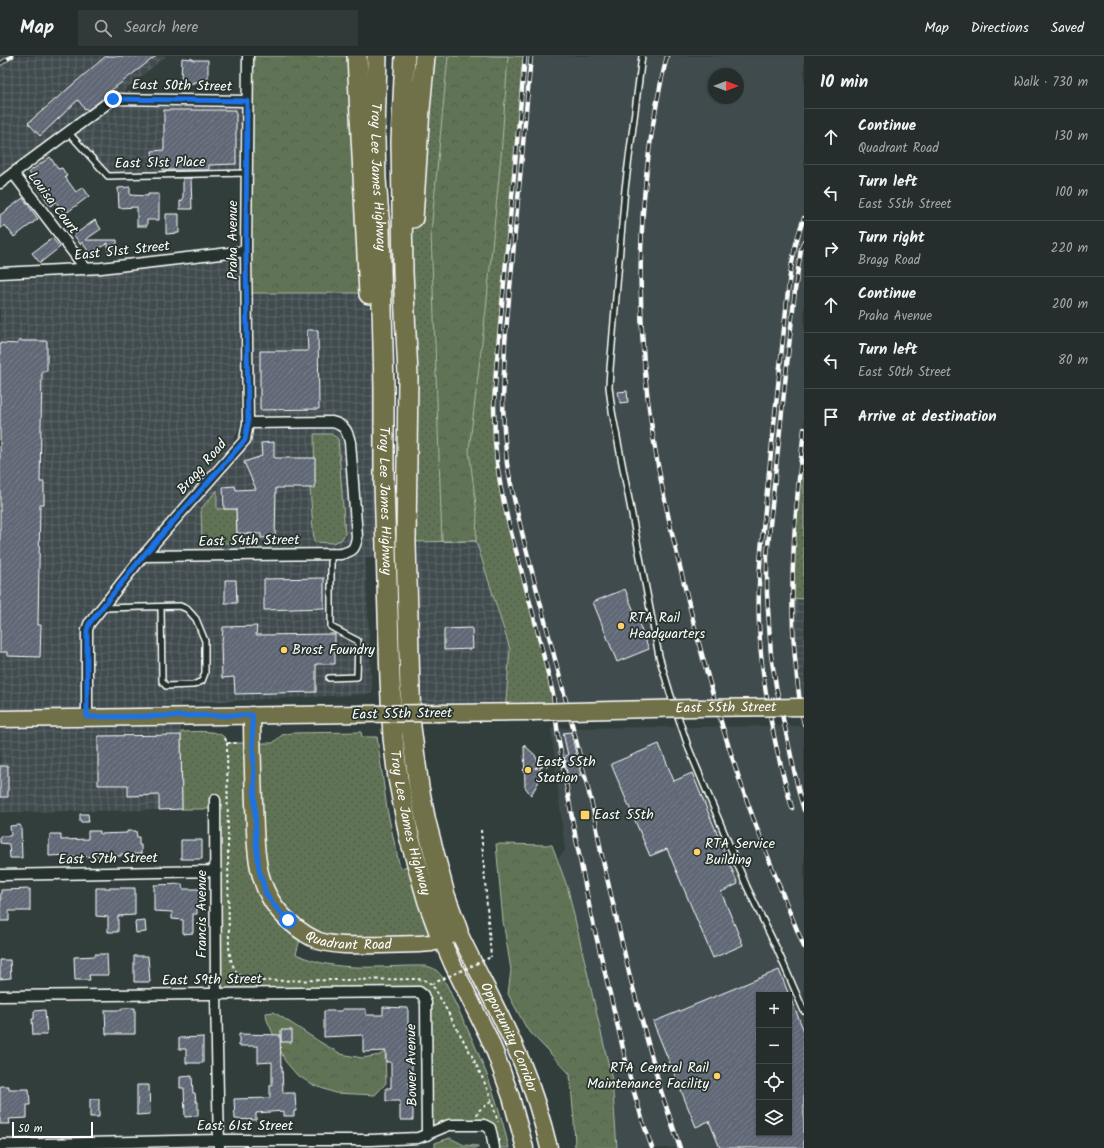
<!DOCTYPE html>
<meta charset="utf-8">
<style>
body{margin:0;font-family:Kalam,sans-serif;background:#323a39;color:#f1f3f6}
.controls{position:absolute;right:12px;bottom:12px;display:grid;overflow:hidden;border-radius:0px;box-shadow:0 1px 3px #0004}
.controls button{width:36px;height:36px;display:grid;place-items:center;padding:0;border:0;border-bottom:1px solid #424a49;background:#262e2d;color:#f1f3f6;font:20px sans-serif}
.compass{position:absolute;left:708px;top:12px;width:36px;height:36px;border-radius:50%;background:#262e2d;box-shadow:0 1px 3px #0004;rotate:90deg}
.scale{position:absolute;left:12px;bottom:10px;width:81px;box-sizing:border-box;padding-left:4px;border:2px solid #fff;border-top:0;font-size:11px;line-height:14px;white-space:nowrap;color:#fff;-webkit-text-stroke:3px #26332d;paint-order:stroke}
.stop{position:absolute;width:12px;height:12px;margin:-9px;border:3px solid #1a73e8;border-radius:50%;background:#fff}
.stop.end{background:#1a73e8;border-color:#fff;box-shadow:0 1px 4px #0008}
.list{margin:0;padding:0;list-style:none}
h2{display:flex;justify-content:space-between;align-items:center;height:52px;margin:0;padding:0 16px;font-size:17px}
h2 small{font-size:13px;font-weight:400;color:#a4a8aa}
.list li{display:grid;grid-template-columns:26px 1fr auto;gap:12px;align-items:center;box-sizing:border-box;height:56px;padding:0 16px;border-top:1px solid #424a49}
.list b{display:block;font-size:15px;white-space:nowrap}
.list p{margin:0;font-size:13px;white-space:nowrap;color:#a4a8aa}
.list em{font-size:13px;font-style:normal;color:#a4a8aa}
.icon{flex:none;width:22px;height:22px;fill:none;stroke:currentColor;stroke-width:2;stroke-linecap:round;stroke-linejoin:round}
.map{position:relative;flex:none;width:804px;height:1092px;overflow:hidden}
header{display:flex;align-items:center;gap:24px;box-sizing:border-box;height:56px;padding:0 20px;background:#262e2d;border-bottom:1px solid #424a49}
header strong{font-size:19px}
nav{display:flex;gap:22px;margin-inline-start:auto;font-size:14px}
.search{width:280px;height:36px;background:#323a39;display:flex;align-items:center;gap:10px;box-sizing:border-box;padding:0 14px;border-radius:0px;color:#a4a8aa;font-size:15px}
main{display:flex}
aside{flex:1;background:#262e2d}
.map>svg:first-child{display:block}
</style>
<header>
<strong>Map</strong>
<div class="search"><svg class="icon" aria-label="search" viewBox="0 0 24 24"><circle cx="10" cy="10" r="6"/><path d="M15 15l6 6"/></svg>Search here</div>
<nav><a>Map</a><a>Directions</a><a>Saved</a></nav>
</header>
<main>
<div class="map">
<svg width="804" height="1092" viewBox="0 0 804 1092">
<defs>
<pattern id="industrial-grid" width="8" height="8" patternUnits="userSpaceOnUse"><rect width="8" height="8" fill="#404b4d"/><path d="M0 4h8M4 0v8" fill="none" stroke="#5d6668"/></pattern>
<pattern id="grass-dots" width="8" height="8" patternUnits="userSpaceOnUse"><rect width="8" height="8" fill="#617355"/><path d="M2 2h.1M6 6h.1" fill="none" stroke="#545c50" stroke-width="1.8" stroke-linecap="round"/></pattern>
<pattern id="forest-crowns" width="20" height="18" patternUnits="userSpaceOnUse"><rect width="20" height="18" fill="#617355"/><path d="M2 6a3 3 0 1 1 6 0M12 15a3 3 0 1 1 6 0" fill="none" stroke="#545c50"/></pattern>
<pattern id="building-hatch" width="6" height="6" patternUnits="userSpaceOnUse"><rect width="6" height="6" fill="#606876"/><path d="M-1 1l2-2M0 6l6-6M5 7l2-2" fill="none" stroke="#787f8b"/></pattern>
</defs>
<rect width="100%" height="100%" fill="#323e3c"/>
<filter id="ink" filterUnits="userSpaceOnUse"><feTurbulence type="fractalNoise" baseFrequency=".025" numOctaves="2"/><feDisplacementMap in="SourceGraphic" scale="8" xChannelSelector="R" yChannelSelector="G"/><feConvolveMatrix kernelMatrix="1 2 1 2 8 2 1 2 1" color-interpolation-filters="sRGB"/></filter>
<g filter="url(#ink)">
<path fill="#404b4d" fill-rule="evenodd" d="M525 0H804V373L797 444 793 493 792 532V574L796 617 801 652 555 656 553 638 544 601 508 465 497 407 495 384 494 350 496 314ZM714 18H738V42H714Z
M804 670V1092H587L523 861 533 829 565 795 551 672ZM759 939H789V1077H759Z"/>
<path fill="url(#industrial-grid)" d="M0 0H166L114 43 247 45V117L108 120 68 76 0 126Z
M240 202V370L232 387 132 505 245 384 247 237H369L373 319 384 428 386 500 365 501 372 638 180 647 182 753 159 754 0 756V224L29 223Z
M476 485 510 593 505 657 410 659 406 486Z
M792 542 804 543V651L801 652 796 617 792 574Z"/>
<path fill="url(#grass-dots)" stroke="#b0b9aa" d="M425 0H525L496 314C494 345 493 377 497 408 509 492 542 572 555 656L505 657 510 593 476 485 406 486 412 186 415 121Z
M804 377V543L792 542C791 487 799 432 804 377Z
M314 378H331L338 383 345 478 341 484 333 487 314 486 310 432 315 431Z
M217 434V453H236L237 487H202L201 453Z
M181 676C191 676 217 673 224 681 225 682 227 686 227 687H273L282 679 292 677 361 676 362 681H377L387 753 400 812 417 808 442 884 359 889 302 876 296 898C338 918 381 909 426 910 430 911 434 912 437 915 446 923 451 939 456 949 479 995 498 1042 509 1092H494L491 1075 453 1069 427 1079 423 939 216 938 215 753H182Z"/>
<path fill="url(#forest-crowns)" stroke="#b0b9aa" d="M248 0H357L369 237H247Z
M448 0H508L501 100 486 253 469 394 477 457 476 485H442L431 176Z
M496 788 552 789 568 833 612 1024 617 1092H575L574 1065 570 1018 527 973 508 938 511 914 503 865Z
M274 956 320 986 341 998 362 1002 380 999 385 994 386 1027 375 1039 335 1037 313 1029 297 1019 285 1005 267 964 266 957Z
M450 1082 464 1089 478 1090V1092H435V1087Z"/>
<path fill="url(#building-hatch)" stroke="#fff" d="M106 0H156L109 36 110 38 88 54 84 52 78 44 40 80 28 67Z
M182 2 193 3V4H208V26H193V28H184L183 22H181Z
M164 54H236V108L209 109V114H163V105H153L152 95 164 94Z
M50 101 58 113 62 112 67 120 65 121 76 136 83 131 89 140 65 158 56 146 50 150 29 116Z
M183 122H191L192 153H180V145L183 144Z
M130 131V139L148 140V138H159V164H147V170H137V151L119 152 118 132Z
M23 142 38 163 14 181 5 169 0 173V159Z
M166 158H179V177L166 178Z
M95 164 101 173 85 184H117V196H108V187L90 198 82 186 80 188 74 179Z
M52 182 60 191 40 207 32 197Z
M307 274H318L319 353 260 354V295H308Z
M18 285H47V315H42L40 426H44V448H40L38 569H41L40 601 7 600V596H0V287L18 288Z
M627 335 628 346 620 347 618 336Z
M274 386V402H315V432H276L275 481 261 482V478L237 477 236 453H224L223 431 235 430 236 434 256 433 244 406 262 400 261 387Z
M324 522V552L264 554V523Z
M225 524H236L237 547H225Z
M625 533 649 593 617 606 593 546Z
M257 570 256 579 335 578V608H316V636L235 638 234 621 222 622 221 587H222L223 571Z
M472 572 473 593 444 594V573Z
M571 676 581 719 568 722 564 702 566 701V699H568L563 677Z
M181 679 182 753 159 754V739L128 740V729H98V680Z
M659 688 674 725 692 717 738 828 721 836 743 889 713 902 667 793 650 800 611 708Z
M524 689 535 699 540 711V719L538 727 531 739 525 731Z
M0 710H8V741H0Z
M80 758H88L89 766H80Z
M20 769 21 771 22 802H10L9 788 0 787V780H10L11 779 10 770Z
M88 775H100V778L127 777V775H136L137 781H139V789H141V798H121V800L69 801V799L49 800V783H50V778H61V784L88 783Z
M181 784H202V803H181Z
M182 828 183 833H200V851H197V858H193V877L183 878V864L172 863V856L154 855V829Z
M96 832H135V859L118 860V876H108V861L96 860Z
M30 833V855H9V865H0L1 834Z
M145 865 146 876 136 877 135 866Z
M95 898H107L108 919H89L90 924H75L74 901 95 900Z
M134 900H148L150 926H134Z
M0 904H10L11 922 0 923Z
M779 914 789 939H759V1077H789V939L804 975V1092H720L709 1065 696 1071 653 966Z
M383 951 408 952V974H409L411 1000H412V1026H409L410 1045H413V1064H400V1045H386V1032H391V1006H386V995L363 996V979L324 981V955H342V953H366V959H383Z
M122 952H135V978H106L105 954H122Z
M45 954 47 979H33L32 963H34V955Z
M281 974H292V986H281Z
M239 978 280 979 281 1011H282L283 1037H295L296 1055H294V1060H284V1055L256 1057V1064L235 1063 234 1043 270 1042V1029H272V1006L258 1007V990H239Z
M203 981V1007H186V993H179V982Z
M192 1020 193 1037H195L196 1046H198V1060L185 1061 184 1032H180V1021Z
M137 1029H149L150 1058 137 1059Z
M0 1030H9V1033H29L30 1049H27V1062L9 1063 10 1068H0Z
M90 1043H99V1061H90Z"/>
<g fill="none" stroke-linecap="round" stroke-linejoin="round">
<g stroke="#fff" stroke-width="8">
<path id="lane" d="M642 0 625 133 610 313 609 331 612 355 659 600 670 637 689 693 747 831 777 893 804 955
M68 76 108 120 247 117
M103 552 180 550 187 553 196 563 205 585V617L202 625 193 629 166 630 162 625 161 551
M329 622 357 621 358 585 331 571V498"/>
</g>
<g stroke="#fff" stroke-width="13">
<path id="street" d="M13 117 86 213
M0 127 113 43 247 45
M0 217 101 212 246 195
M143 500 341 498C353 495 355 493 357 481L350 386C347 375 345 369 332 366L248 367
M87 661V574L89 568 143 500 245 384 248 367 246 195 248 0
M215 744 216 938 219 1092
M0 819 216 815
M0 940 419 936 423 939 426 947 427 1079
M0 1089 219 1084H371L418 1082 449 1069H484L490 1072 492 1080 494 1092"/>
</g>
<g stroke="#fff" stroke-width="19">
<g id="primary">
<path d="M439 657 532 656"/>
<path id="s1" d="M252 659C252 689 253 718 254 747 256 792 253 836 291 867 299 874 309 881 319 885 339 891 362 889 382 889 399 888 415 889 431 887L442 884 458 875C479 919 503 962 522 1007 533 1034 542 1063 549 1092"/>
<path d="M0 663 360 658"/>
<path d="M442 884 453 909 488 980 496 999 511 1041 525 1092"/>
</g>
</g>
<g stroke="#fff" stroke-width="22">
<g id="highway">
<path d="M357 0 369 238"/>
<path id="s2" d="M377 0 375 81 376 123 380 172 384 331V428L390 624 393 682 398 722 409 780 428 846 442 884"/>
<path d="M405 0 401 85 403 216 408 319 406 486 411 671 419 731 426 766 445 839 458 875"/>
<path d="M413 162 420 53 425 0"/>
</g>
</g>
<path stroke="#fff" stroke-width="2" stroke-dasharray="3 3" stroke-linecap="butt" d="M225 682 227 687H239
M227 687 229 891C231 911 236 923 257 925L418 923 428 925 435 933 471 998 482 1021 489 1037 498 1066
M523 714 540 711
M481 774 491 901
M432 928 443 923
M477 1060 478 1055 492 1045"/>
<use href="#lane" stroke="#26332d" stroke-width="5"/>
<use href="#street" stroke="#26332d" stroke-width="10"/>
<use href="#primary" stroke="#6f704a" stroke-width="16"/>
<use href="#highway" stroke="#6f704a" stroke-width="19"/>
<g stroke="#fff" stroke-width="4.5">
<path id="rail" d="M525 0 496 314 494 350 495 384 497 407 501 433 508 465 536 569 553 638 558 680 572 762 590 854 631 1026 643 1066 652 1092
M531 0 505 287 503 345 504 373 507 408 513 438 524 485 571 664 594 757 601 796 630 921 661 1035 680 1092
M667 0C637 122 633 256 653 380 660 425 670 470 681 515 698 587 717 658 741 728 760 783 782 837 804 891
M0 8 12 0
M804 185 801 193 795 234 771 458 767 501V538L771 599 776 630 799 737 804 754
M804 373C796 449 788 525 795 602 797 624 799 646 804 668
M792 752C775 692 761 629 759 567 757 516 764 466 769 416 776 352 782 289 789 226 792 204 796 182 804 162"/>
</g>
<use href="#rail" stroke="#26332d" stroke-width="3" stroke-dasharray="9" stroke-linecap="butt"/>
<g stroke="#fff" stroke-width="19" stroke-linecap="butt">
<g id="primary-bridge">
<path id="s3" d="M532 656 692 652 804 651"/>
<path d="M360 658 439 657"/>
</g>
</g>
<path stroke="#fff" stroke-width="2" stroke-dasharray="3 3" stroke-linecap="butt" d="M540 711 575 703
M443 923 491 901"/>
<use href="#primary-bridge" stroke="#6f704a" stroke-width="16"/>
</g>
</g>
<g fill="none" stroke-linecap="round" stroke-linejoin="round" filter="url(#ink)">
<path stroke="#1a73e8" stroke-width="5" d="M113 43 247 45 246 195 248 367 245 384 143 500 89 568 87 574V661L252 659 256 785 259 814 266 838 277 853 288 864"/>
</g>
<g fill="#ffd166" stroke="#26332d" stroke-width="1.5">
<circle cx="621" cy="570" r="4"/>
<circle cx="284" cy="594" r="4"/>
<circle cx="528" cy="714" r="4"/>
<rect x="580" y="754" width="10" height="10" rx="2"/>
<circle cx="697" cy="796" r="4"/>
<circle cx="717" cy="1020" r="4"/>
</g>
<g text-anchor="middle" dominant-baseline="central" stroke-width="3.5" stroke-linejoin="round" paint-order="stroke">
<g font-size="14" fill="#fff" stroke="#26332d">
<text transform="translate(182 30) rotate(1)">East 50th Street</text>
<text transform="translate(160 107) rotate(-1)">East 51st Place</text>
<text stroke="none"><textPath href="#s2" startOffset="121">Troy Lee James Highway</textPath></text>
<text transform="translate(53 147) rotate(53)">Louisa Court</text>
<text transform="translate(233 184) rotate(-90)">Praha Avenue</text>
<text transform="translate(122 195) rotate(-6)">East 51st Street</text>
<text transform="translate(202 411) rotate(-49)">Bragg Road</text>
<text stroke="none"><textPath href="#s2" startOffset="445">Troy Lee James Highway</textPath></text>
<text transform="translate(249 485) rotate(-1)">East 54th Street</text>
<text stroke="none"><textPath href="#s3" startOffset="194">East 55th Street</textPath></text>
<text transform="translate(402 658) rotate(-1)">East 55th Street</text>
<text stroke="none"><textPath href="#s2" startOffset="769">Troy Lee James Highway</textPath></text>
<text transform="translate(108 803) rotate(-1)">East 57th Street</text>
<text transform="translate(202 858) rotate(-90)">Francis Avenue</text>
<text stroke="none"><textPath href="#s1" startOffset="281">Quadrant Road</textPath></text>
<text transform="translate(212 924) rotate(-1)">East 59th Street</text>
<text stroke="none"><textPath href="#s1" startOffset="512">Opportunity Corridor</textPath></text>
<text transform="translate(412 1009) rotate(-91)">Bower Avenue</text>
<text x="245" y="1070">East 61st Street</text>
</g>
<g font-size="14" fill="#fff" stroke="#26332d" text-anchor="start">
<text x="629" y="562">RTA Rail<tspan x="629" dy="16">Headquarters</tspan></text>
<text x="292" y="594">Brost Foundry</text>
<text x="536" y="706">East 55th<tspan x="536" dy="16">Station</tspan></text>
<text x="594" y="759">East 55th</text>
<text x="705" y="788">RTA Service<tspan x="705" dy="16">Building</tspan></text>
<text x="709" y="1012" text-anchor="end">RTA Central Rail<tspan x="709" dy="16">Maintenance Facility</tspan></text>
</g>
</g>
</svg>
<div class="controls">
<button>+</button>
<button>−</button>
<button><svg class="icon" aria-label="locate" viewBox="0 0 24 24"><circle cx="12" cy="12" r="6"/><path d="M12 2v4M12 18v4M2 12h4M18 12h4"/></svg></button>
<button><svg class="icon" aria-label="layers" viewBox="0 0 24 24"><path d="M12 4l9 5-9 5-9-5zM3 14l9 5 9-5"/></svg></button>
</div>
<svg class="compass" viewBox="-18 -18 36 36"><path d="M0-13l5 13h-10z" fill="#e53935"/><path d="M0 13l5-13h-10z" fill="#a4a8aa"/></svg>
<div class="scale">50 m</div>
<div class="stop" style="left:288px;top:864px"></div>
<div class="stop end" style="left:113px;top:43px"></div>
</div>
<aside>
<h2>10 min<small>Walk · 730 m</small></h2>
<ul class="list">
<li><svg class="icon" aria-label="ahead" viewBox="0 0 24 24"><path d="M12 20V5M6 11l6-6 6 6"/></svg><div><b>Continue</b><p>Quadrant Road</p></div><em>130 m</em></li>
<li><svg class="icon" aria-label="left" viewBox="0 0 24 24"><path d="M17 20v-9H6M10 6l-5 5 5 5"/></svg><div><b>Turn left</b><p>East 55th Street</p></div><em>100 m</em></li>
<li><svg class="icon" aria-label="right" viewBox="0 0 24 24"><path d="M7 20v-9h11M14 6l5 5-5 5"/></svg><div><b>Turn right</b><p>Bragg Road</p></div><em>220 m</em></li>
<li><svg class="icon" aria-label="ahead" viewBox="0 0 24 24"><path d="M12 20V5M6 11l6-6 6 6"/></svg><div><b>Continue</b><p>Praha Avenue</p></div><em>200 m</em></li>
<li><svg class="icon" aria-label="left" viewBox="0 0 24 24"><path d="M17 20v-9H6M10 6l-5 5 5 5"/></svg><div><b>Turn left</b><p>East 50th Street</p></div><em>80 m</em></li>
<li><svg class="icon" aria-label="arrive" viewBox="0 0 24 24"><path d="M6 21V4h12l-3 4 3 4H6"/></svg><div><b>Arrive at destination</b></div></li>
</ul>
</aside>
</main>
